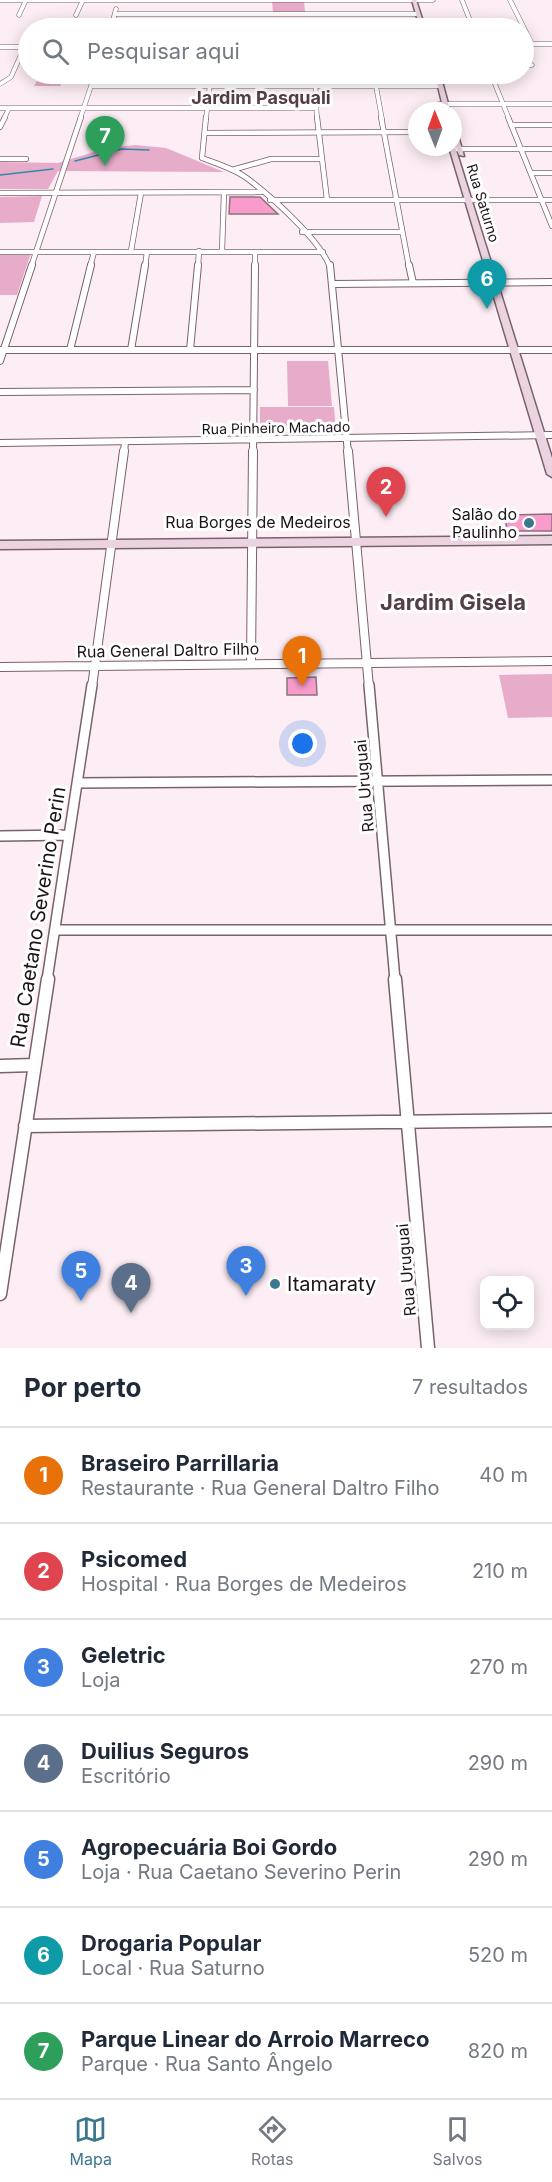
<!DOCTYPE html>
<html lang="pt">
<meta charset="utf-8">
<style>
body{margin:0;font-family:Inter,sans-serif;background:#f2f2f3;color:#1f2937}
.controls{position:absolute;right:18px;bottom:18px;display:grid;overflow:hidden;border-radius:12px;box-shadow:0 3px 15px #0003}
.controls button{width:54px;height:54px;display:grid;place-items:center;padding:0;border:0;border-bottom:2px solid #e0e1e3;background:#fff;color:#1f2937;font:30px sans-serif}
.compass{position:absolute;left:408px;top:102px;width:54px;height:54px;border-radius:50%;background:#fff;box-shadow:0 3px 15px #0003;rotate:359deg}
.you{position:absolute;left:303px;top:744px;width:21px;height:21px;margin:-15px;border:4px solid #fff;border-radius:50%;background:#1a73e8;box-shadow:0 0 0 9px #1a73e833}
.badge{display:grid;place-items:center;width:39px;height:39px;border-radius:50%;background:#3b788f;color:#fff;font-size:20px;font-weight:700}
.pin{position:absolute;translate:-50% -50px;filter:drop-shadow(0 2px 3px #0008)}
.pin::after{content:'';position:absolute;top:32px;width:21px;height:18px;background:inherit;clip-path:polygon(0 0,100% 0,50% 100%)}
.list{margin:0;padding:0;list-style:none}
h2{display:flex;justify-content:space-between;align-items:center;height:78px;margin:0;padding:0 24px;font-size:26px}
h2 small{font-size:20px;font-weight:400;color:#747a83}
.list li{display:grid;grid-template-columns:39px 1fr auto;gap:18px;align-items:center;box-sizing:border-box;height:96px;padding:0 24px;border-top:2px solid #e0e1e3}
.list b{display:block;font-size:22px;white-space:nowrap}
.list p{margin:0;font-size:20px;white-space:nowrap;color:#747a83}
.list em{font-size:20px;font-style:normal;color:#747a83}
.icon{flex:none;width:33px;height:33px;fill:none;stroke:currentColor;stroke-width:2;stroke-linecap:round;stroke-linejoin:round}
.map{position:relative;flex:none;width:552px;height:1348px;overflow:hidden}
.search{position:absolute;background:#fff;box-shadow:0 3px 15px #0003;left:18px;right:18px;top:18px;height:66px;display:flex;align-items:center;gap:15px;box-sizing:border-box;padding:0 21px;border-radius:33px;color:#747a83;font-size:22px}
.sheet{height:750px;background:#fff}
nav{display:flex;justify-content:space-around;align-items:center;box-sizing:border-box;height:84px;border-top:2px solid #e0e1e3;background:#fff;font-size:16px;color:#747a83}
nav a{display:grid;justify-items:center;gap:3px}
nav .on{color:#3b788f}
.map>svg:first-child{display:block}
.green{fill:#e7acc9}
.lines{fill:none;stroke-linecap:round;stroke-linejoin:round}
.stream{stroke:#328aa9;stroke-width:1.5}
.building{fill:#f99ccc;stroke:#8a727e;stroke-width:1.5}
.street-far5-casing{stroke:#79626d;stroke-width:5}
.street-far4-casing{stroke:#79626d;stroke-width:6}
.street-far3-casing{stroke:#79626d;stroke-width:8}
.street-far2-casing{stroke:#79626d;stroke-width:10}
.street-far1-casing{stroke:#79626d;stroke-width:12}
.street-casing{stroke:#79626d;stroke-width:15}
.secondary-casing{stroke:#79626d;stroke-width:3}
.street-far5{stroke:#fff;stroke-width:4}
.street-far4{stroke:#fff;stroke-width:4.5}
.street-far3{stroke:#fff;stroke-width:6}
.street-far2{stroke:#fff;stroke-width:8}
.street-far1{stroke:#fff;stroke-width:9}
.street{stroke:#fff;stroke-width:12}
.secondary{fill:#ebd4e0;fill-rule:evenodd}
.poi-dot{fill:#3b788f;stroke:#fff;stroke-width:2}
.labels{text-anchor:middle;stroke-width:6;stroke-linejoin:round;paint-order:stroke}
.far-street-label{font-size:14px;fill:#1d1419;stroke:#fff}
.poi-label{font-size:16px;fill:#1d1419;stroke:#fff;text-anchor:end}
.street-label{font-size:16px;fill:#1d1419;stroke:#fff}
.far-district-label{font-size:18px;font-weight:bold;fill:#533d47;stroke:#fff}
.near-street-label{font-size:20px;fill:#1d1419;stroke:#fff}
.near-poi-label{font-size:20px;fill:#1d1419;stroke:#fff;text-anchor:start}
.district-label{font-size:22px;font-weight:bold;fill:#533d47;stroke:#fff}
</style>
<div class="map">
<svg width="552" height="1348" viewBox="0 0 552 1348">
<rect width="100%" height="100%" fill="#fdedf4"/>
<!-- green -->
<path class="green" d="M272,1H304L305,12H273Z
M41,74H67L60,86H34Z
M135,145L166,148L224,172L58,171L48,189H0V162L58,163L107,148Z
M42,196L34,222L0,223V197Z
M0,253H31L17,295H0Z
M287,361H328L332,406H288Z
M260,407H334L336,433H260Z
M552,674V717L508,718L499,675Z"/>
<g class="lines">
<!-- stream -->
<path class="stream" d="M75,161L122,149L149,150
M0,175L53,169"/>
</g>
<!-- building -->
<path class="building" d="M230,197H260L278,214H229Z
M552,514V531H507L505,515Z
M316,677L317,695H287V678Z"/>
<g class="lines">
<defs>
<path id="street-far5" d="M0,0H433
M462,0L473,28
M510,0L532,44
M115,14H418
M19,15L26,0
M76,15L83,0
M111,28L116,9
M137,28H423
M524,44H552
M0,47H25
M524,65H532
M315,74L317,119
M491,74L509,119
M0,84L11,77L28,39
M91,86H440
M376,86L382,119
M439,104H552
M0,108H316
M4,119L9,108
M80,119L95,74
M206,119L211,74"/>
<path id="street-far4" d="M206,117L202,158C218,164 235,169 248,179C272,197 320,240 330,267
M317,117L327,200
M381,117L409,267
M508,117L552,226
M511,125H552
M0,127L5,117
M205,133L417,132
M453,149H552
M0,159H26
M232,170L271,159H322
M531,173H552
M0,193L262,192
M270,200H552
M302,232H401
M131,251L141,193
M222,251L224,193
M0,252H323
M31,267L81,117
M90,267L94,252
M145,267L147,252
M198,267L199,251
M255,267V252"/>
<path id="street-far3" d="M330,265L348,453
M409,265L413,283
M333,284L552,282
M0,350H552
M70,350L91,265
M131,350L145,265
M190,350L198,265
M0,361L32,265
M0,392L254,390
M0,443L552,435
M124,453L125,442
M253,453L255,265"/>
<path id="street-far2" d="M348,451L369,687
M251,664L253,451
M0,667L552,661
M92,687L124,451"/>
<path id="street-far1" d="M369,685L395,980
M77,783L552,780
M0,836L69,835
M55,930H552
M47,980L92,685"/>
<path id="street" d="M395,979L428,1348
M0,1066L34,1065
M25,1126L552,1120
M0,1294L48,979"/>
<path id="secondary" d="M412,0H416L425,28H420Z
M435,74H440L450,111H444Z
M453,127L456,129L464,156L459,155L453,138Z
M453,145L455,147L552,458V477L547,474L449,147H453Z
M552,536V544L0,549V541Z"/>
</defs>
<!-- street-far5 casing -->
<use href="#street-far5" class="street-far5-casing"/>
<!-- street-far4 casing -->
<use href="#street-far4" class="street-far4-casing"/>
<!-- street-far3 casing -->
<use href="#street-far3" class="street-far3-casing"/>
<!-- street-far2 casing -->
<use href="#street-far2" class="street-far2-casing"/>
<!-- street-far1 casing -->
<use href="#street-far1" class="street-far1-casing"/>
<!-- street casing -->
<use href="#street" class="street-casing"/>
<!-- secondary casing -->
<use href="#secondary" class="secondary-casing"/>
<!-- street-far5 -->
<use href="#street-far5" class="street-far5"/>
<!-- street-far4 -->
<use href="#street-far4" class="street-far4"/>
<!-- street-far3 -->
<use href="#street-far3" class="street-far3"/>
<!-- street-far2 -->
<use href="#street-far2" class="street-far2"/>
<!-- street-far1 -->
<use href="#street-far1" class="street-far1"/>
<!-- street -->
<use href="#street" class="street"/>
<!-- secondary -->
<use href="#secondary" class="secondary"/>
</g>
<!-- markers -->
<g class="poi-dot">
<circle cx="529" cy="523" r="6"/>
<circle cx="275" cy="1284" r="6"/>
</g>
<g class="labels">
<!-- far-street labels -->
<g class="far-street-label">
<text transform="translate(483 203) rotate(73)" y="5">Rua Saturno</text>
<text transform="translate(276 428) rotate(-1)" y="5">Rua Pinheiro Machado</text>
</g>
<!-- poi labels -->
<g class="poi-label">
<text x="517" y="520">Salão do<tspan x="517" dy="18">Paulinho</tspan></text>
</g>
<!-- street labels -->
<g class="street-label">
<text x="258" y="528">Rua Borges de Medeiros</text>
<text transform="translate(168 650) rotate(-1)" y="6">Rua General Daltro Filho</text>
<text transform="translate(364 786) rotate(-95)" y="6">Rua Uruguai</text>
<text transform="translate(406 1270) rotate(-95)" y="6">Rua Uruguai</text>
</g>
<!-- far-district labels -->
<g class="far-district-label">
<text x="261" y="104">Jardim Pasquali</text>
</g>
<!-- near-street labels -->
<g class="near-street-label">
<text transform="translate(38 917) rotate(-81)" y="7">Rua Caetano Severino Perin</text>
</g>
<!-- near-poi labels -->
<g class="near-poi-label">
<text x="287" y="1291">Itamaraty</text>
</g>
<!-- district labels -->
<g class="district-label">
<text x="453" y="610">Jardim Gisela</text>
</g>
</g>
</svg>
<div class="controls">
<button><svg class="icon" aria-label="locate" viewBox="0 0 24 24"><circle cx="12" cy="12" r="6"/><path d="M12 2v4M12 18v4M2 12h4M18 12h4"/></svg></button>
</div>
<svg class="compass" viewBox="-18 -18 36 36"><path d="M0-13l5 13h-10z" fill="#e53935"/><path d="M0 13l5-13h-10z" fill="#747a83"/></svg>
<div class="you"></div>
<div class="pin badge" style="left:302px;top:686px;background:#e8710a">1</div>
<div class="pin badge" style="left:386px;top:517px;background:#e0444e">2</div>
<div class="pin badge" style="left:246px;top:1296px;background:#3f7fe0">3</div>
<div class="pin badge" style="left:131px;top:1313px;background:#5c6f8a">4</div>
<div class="pin badge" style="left:81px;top:1301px;background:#3f7fe0">5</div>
<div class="pin badge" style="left:487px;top:309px;background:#0f9aa8">6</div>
<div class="pin badge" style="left:105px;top:166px;background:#2e9e5b">7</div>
<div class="search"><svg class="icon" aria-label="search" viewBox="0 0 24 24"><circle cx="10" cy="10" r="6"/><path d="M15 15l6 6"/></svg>Pesquisar aqui</div>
</div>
<section class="sheet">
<h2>Por perto<small>7 resultados</small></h2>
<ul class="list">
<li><span class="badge" style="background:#e8710a">1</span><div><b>Braseiro Parrillaria</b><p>Restaurante · Rua General Daltro Filho</p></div><em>40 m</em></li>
<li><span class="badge" style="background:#e0444e">2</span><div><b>Psicomed</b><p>Hospital · Rua Borges de Medeiros</p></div><em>210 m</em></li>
<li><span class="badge" style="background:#3f7fe0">3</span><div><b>Geletric</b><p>Loja</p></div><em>270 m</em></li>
<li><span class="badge" style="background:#5c6f8a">4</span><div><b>Duilius Seguros</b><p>Escritório</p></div><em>290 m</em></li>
<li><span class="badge" style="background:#3f7fe0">5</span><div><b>Agropecuária Boi Gordo</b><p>Loja · Rua Caetano Severino Perin</p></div><em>290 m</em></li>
<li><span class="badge" style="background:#0f9aa8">6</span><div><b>Drogaria Popular</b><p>Local · Rua Saturno</p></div><em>520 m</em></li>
<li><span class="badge" style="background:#2e9e5b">7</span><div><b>Parque Linear do Arroio Marreco</b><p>Parque · Rua Santo Ângelo</p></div><em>820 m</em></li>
</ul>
</section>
<nav>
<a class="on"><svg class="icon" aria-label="map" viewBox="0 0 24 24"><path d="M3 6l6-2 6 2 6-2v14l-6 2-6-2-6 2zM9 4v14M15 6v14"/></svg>Mapa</a>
<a><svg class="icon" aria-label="directions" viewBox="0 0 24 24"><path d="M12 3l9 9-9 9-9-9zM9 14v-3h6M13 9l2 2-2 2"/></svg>Rotas</a>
<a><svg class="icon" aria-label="saved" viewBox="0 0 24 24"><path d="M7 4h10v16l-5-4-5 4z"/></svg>Salvos</a>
</nav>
